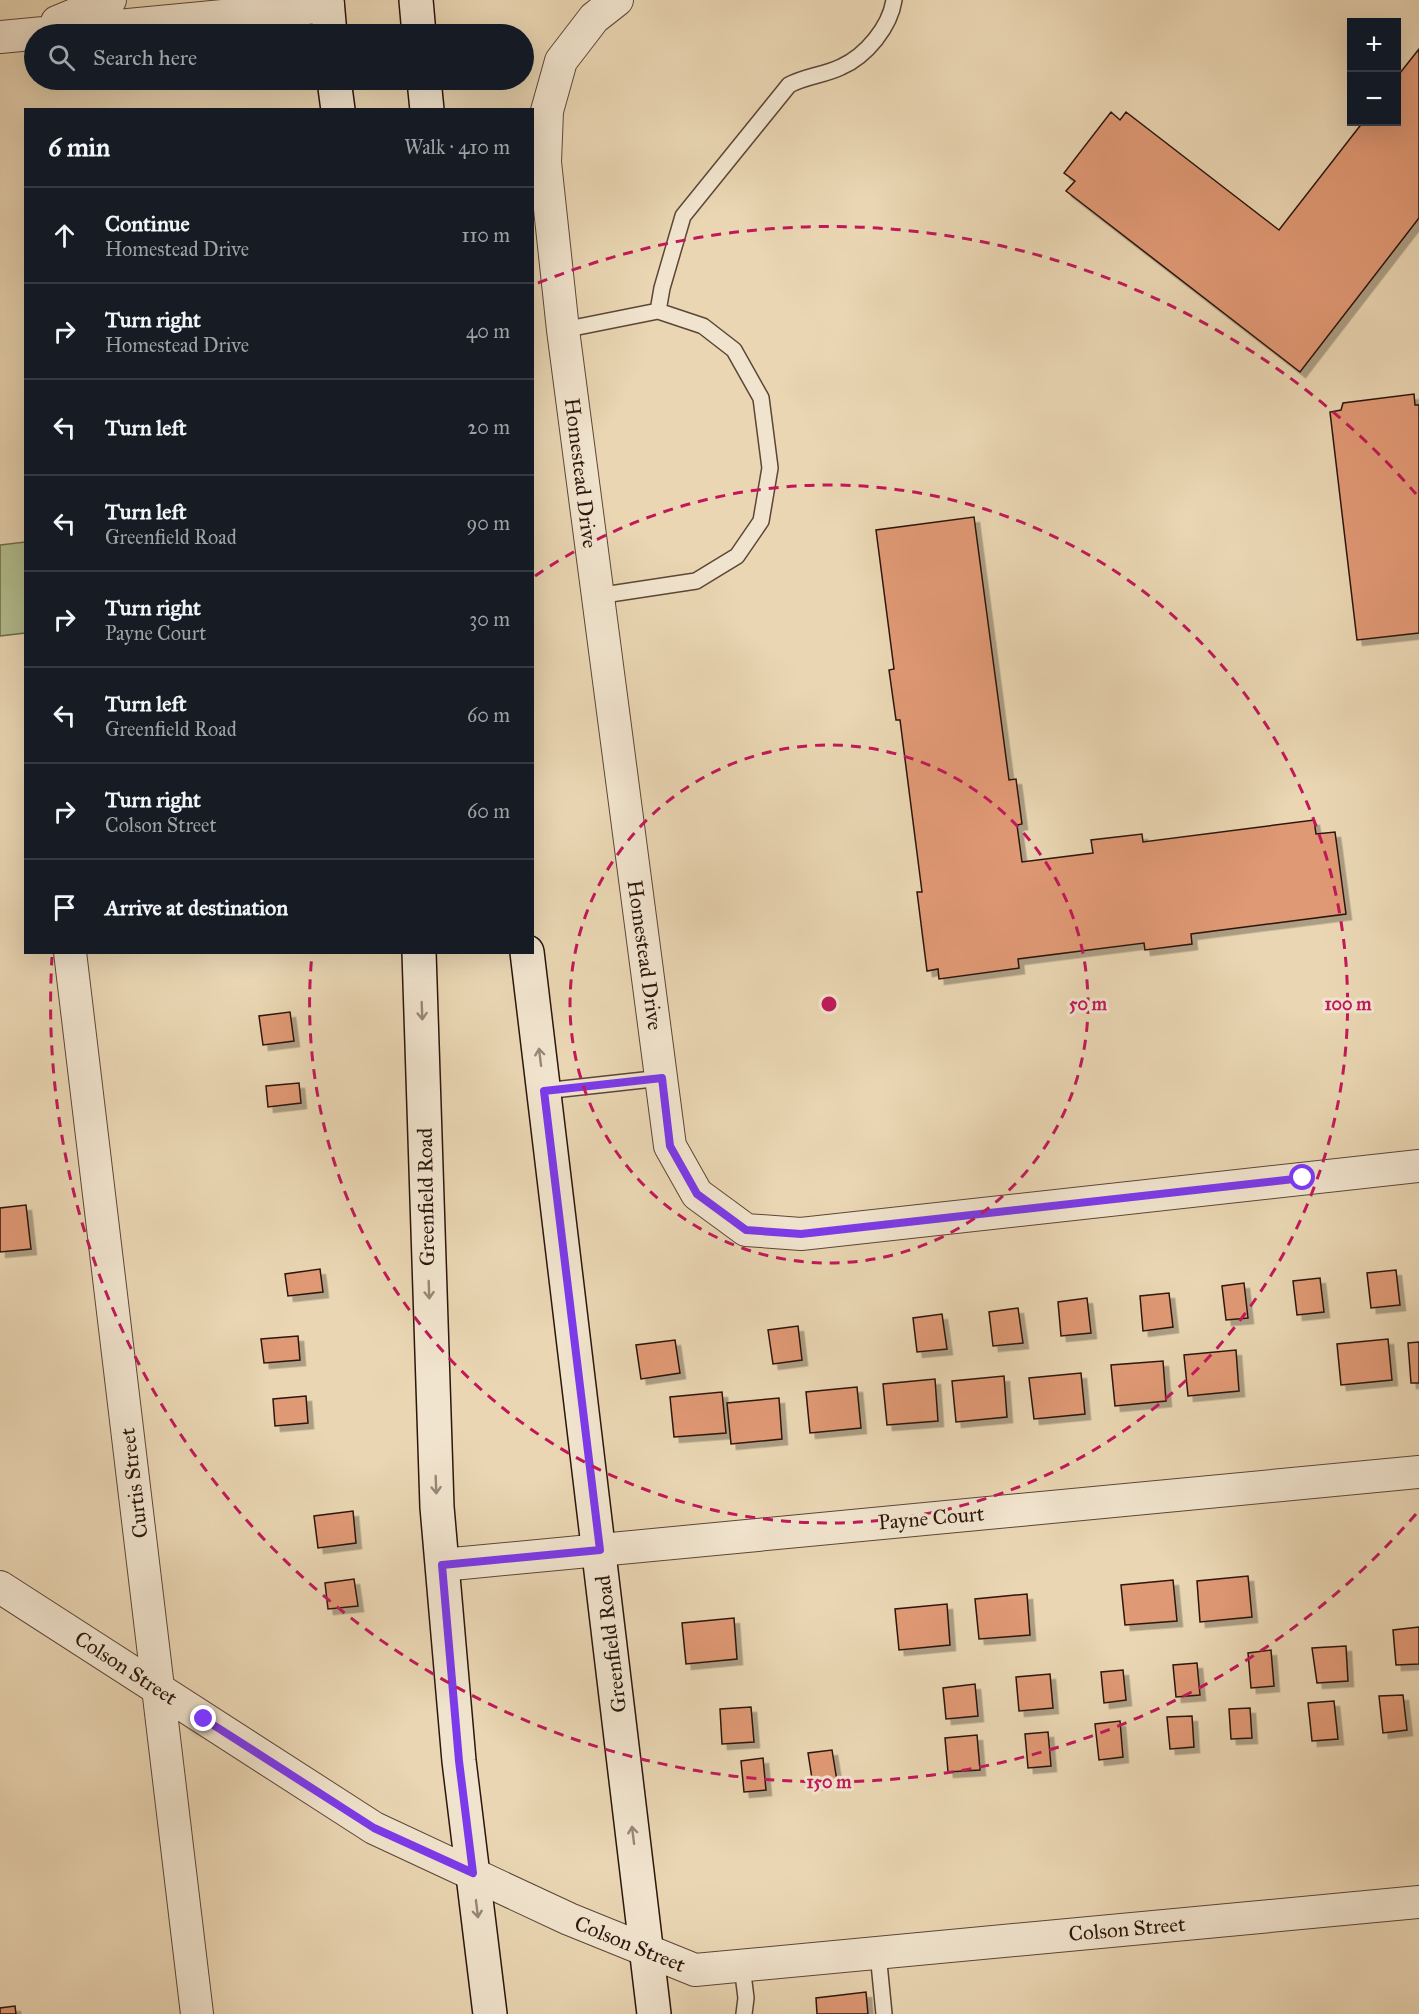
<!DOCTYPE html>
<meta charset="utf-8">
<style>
body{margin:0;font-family:"IM FELL Great Primer",serif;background:#20242c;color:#f1f3f6}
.controls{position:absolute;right:18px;top:18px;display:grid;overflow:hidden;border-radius:0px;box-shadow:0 6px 24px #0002}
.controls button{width:54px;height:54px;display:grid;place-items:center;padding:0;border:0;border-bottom:2px solid #363941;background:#171b24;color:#f1f3f6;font:30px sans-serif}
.stop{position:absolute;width:18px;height:18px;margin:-14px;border:4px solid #7c3aed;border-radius:50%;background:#fff}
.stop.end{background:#7c3aed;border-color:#fff;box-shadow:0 2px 6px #0008}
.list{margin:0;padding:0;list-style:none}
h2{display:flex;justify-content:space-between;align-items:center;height:78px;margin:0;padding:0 24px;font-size:26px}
h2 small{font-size:20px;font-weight:400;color:#9ea1a6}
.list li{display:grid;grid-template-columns:39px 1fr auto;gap:18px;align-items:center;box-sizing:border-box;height:96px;padding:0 24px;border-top:2px solid #363941}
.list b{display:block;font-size:22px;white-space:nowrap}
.list p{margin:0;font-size:20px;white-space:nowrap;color:#9ea1a6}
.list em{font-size:20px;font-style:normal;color:#9ea1a6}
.icon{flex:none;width:33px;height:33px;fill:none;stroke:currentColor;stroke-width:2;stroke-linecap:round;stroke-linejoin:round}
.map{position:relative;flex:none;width:1419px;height:2014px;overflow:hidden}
.search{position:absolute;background:#171b24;box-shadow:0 6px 24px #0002;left:24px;top:24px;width:510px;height:66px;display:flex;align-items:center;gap:15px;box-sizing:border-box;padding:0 21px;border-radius:33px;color:#9ea1a6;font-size:22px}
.panel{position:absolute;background:#171b24;box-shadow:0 6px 24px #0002;left:24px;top:108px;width:510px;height:846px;border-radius:0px}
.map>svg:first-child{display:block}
.green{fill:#b3be8f;stroke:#706a4e;stroke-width:1.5}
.building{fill:#e09975;stroke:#2c160d;stroke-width:1.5;filter:url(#shadow)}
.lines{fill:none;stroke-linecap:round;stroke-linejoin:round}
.service-casing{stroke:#5c4636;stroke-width:18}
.minor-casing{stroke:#5c4636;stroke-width:34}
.secondary-casing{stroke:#2c160d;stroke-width:36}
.service{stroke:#f1e4ce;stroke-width:15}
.minor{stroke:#f1e4ce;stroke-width:32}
.secondary{stroke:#f1e4ce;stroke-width:33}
.oneway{stroke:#988777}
.route{stroke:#7c3aed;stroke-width:8}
.ring{fill:none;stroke:#c2185b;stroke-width:3;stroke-dasharray:10 8}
.labels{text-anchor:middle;stroke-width:6;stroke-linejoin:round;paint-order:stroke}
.street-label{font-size:21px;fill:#2c160d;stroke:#f1e4ce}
.centre{fill:#c2185b;stroke:#f1e4ce;stroke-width:3}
.ring-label{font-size:18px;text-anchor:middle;font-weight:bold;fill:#c2185b;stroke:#f1e4ce;stroke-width:6;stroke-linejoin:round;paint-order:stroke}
</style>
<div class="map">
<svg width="1419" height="2014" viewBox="0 0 1419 2014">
<defs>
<filter id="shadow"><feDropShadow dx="5.5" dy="5.5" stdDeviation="0" flood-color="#0004"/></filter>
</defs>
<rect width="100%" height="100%" fill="#ead6b3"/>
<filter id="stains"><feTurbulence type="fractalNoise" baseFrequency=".00333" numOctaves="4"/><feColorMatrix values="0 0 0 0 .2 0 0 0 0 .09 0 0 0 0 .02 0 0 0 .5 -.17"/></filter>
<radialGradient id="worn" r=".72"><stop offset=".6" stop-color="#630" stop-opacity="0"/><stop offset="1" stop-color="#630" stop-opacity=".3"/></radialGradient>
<!-- green -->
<path class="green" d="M25,542V633L0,636V545Z"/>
<!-- building -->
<path class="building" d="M1419,49V218L1300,372L1066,191L1075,181L1064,173L1111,112L1120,120L1126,112L1279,230L1363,122H1396V78Z
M1414,394L1415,405H1419V633L1357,640L1330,412L1341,410L1343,403Z
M974,517L1009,780L1016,779L1022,824L1017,825L1022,862L1093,853L1091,840L1142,834L1143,842L1314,820L1316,834L1335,832L1346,914L1191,934L1192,944L1145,950L1144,943L1018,959L1019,968L939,979L938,969L927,971L917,892H922L900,720H896L889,670L894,669L876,530Z
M290,1012L294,1041L263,1045L259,1016Z
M299,1083L301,1103L268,1107L266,1086Z
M26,1205L31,1249L0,1252V1208Z
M320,1269L323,1292L288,1296L285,1274Z
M1396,1270L1400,1305L1371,1308L1367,1273Z
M1320,1278L1324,1312L1297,1315L1293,1281Z
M1244,1283L1248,1318L1226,1320L1222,1286Z
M1169,1293L1173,1327L1143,1331L1140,1296Z
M1087,1298L1091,1333L1061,1336L1058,1302Z
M1018,1308L1023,1343L993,1346L989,1312Z
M942,1314L947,1349L917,1352L913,1318Z
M798,1326L802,1360L773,1364L768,1330Z
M298,1336L300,1360L264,1363L261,1339Z
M1388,1339L1392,1380L1341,1385L1337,1344Z
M675,1340L680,1373L641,1379L636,1345Z
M1419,1342V1383H1411L1408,1343Z
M1236,1350L1239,1391L1188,1396L1184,1355Z
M1163,1361L1166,1401L1115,1406L1111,1365Z
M1081,1373L1085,1414L1034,1419L1029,1378Z
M1004,1376L1007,1417L956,1422L952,1381Z
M935,1379L938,1421L887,1425L883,1384Z
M857,1387L861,1428L810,1433L806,1392Z
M722,1392L726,1433L674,1437L670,1397Z
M306,1396L308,1423L275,1426L273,1399Z
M779,1398L782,1439L731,1444L727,1403Z
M353,1511L356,1543L318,1548L314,1516Z
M1248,1576L1252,1617L1200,1622L1197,1581Z
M354,1579L358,1606L328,1609L325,1583Z
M1173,1580L1177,1621L1125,1625L1121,1585Z
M1027,1594L1030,1635L979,1639L975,1599Z
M947,1604L950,1645L899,1650L895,1609Z
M734,1618L737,1659L686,1664L682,1623Z
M1419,1627V1664L1396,1665L1393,1630Z
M1346,1646L1348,1681L1317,1683L1312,1648Z
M1271,1650L1274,1686L1251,1688L1248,1653Z
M1197,1663L1200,1695L1176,1697L1173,1665Z
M1123,1670L1126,1700L1104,1703L1101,1672Z
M1050,1674L1053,1708L1019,1711L1016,1677Z
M975,1684L978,1716L946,1719L943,1688Z
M1403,1695L1407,1730L1383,1733L1379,1696Z
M1334,1701L1338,1739L1312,1741L1308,1703Z
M751,1707L754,1742L722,1744L720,1709Z
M1250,1708L1252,1738L1231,1739L1229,1709Z
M1192,1716L1194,1747L1170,1749L1167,1717Z
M1120,1721L1123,1757L1099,1760L1095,1724Z
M1048,1732L1051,1766L1028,1768L1025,1734Z
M977,1735L980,1770L948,1772L945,1738Z
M832,1750L837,1781L813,1785L808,1753Z
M763,1758L766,1790L744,1792L741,1761Z
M866,1992L868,2014H817L816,1998Z
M15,2006L16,2014H0V2008Z"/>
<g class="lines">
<defs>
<path id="service" d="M658,311L662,288L683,216L789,85C806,76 825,75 841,67C866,56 890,27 894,0
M563,330L658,311L703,326L734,350L761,398L770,468L761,521L737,556L696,581L597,596
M544,1091L662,1078
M878,1953L884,2014
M742,1966L746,1998L744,2014"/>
<path id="minor" d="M617,0L594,18L561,61L547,111L545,162L563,330L670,1146L697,1194L746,1230L801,1234L1419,1166
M57,22L110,0
M0,37L328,6
M70,952L197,2014
M442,1565L1419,1472
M0,1587L374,1828L569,1919L695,1970L1419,1902"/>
<path id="secondary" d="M327,0L330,34
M416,0L419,34
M334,80L338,110
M424,80L427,110
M419,952L437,1507L459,1761L490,2014
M527,952L654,2014"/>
</defs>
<!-- service casing -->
<use href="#service" class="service-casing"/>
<!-- minor casing -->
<use href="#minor" class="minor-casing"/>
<!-- secondary casing -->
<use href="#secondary" class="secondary-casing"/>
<!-- service -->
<use href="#service" class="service"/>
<!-- minor -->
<use href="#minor" class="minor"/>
<!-- secondary -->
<use href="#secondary" class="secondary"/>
</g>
<!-- one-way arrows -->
<defs><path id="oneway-shaft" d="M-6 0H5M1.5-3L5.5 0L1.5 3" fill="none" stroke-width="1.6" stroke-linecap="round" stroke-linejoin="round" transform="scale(1.5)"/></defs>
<g class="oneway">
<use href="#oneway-shaft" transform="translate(422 1011) rotate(88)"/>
<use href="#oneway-shaft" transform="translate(540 1057) rotate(-97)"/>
<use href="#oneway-shaft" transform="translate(429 1290) rotate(88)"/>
<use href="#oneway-shaft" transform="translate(436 1485) rotate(88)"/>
<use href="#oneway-shaft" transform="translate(633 1835) rotate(-97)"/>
<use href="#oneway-shaft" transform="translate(477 1909) rotate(83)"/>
</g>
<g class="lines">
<!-- route -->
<path class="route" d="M204,1719L374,1828L473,1873L459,1761L442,1565L600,1550L544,1091L662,1078L670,1146L697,1194L746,1230L801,1234L1303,1178"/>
</g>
<!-- distance rings -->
<g class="ring">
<circle cx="829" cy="1004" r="259"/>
<path d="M535 576A519 519 0 1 1 312 954"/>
<path d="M1416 1514A778 778 0 0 1 52 957M538 283A778 778 0 0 1 1416 494"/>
</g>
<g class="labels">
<!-- street labels -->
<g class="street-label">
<text transform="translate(581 473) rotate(83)" y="7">Homestead Drive</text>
<text transform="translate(645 955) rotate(82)" y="7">Homestead Drive</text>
<text transform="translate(426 1197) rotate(-91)" y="7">Greenfield Road</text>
<text transform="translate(134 1483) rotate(-97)" y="7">Curtis Street</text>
<text transform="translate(931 1518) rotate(-5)" y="7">Payne Court</text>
<text transform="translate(611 1644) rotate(-97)" y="7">Greenfield Road</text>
<text transform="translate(126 1668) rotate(33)" y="7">Colson Street</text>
<text transform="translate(1127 1929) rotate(-5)" y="7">Colson Street</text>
<text transform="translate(630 1944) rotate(22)" y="7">Colson Street</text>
</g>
</g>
<circle cx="829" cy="1004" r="9" class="centre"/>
<g class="ring-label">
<text x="1088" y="1010">50 m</text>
<text x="1348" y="1010">100 m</text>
<text x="829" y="1788">150 m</text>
</g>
<rect width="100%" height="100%" filter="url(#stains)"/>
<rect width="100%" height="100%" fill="url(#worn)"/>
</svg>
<div class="controls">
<button>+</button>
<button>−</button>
</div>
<div class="stop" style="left:1303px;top:1178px"></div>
<div class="stop end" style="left:204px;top:1719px"></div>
<div class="search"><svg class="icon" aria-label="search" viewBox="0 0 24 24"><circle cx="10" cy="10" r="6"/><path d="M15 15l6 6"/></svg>Search here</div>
<section class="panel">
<h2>6 min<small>Walk · 410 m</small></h2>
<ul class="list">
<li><svg class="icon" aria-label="ahead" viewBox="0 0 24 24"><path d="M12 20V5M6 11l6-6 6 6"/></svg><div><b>Continue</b><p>Homestead Drive</p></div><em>110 m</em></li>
<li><svg class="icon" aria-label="right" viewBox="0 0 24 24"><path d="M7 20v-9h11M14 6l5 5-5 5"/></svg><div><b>Turn right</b><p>Homestead Drive</p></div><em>40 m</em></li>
<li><svg class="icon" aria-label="left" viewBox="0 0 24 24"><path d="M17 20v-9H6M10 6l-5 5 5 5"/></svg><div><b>Turn left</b></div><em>20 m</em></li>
<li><svg class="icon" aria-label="left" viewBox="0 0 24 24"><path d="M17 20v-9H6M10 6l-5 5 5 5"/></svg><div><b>Turn left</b><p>Greenfield Road</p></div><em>90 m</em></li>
<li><svg class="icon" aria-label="right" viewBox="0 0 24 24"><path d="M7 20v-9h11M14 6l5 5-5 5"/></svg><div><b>Turn right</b><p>Payne Court</p></div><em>30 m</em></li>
<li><svg class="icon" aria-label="left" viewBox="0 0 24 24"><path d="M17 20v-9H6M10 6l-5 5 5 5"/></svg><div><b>Turn left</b><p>Greenfield Road</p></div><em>60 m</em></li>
<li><svg class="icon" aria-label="right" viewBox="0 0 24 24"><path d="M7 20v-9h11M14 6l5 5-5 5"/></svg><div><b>Turn right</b><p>Colson Street</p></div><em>60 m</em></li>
<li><svg class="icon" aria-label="arrive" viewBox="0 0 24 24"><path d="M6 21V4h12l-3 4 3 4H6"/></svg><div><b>Arrive at destination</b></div></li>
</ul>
</section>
</div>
